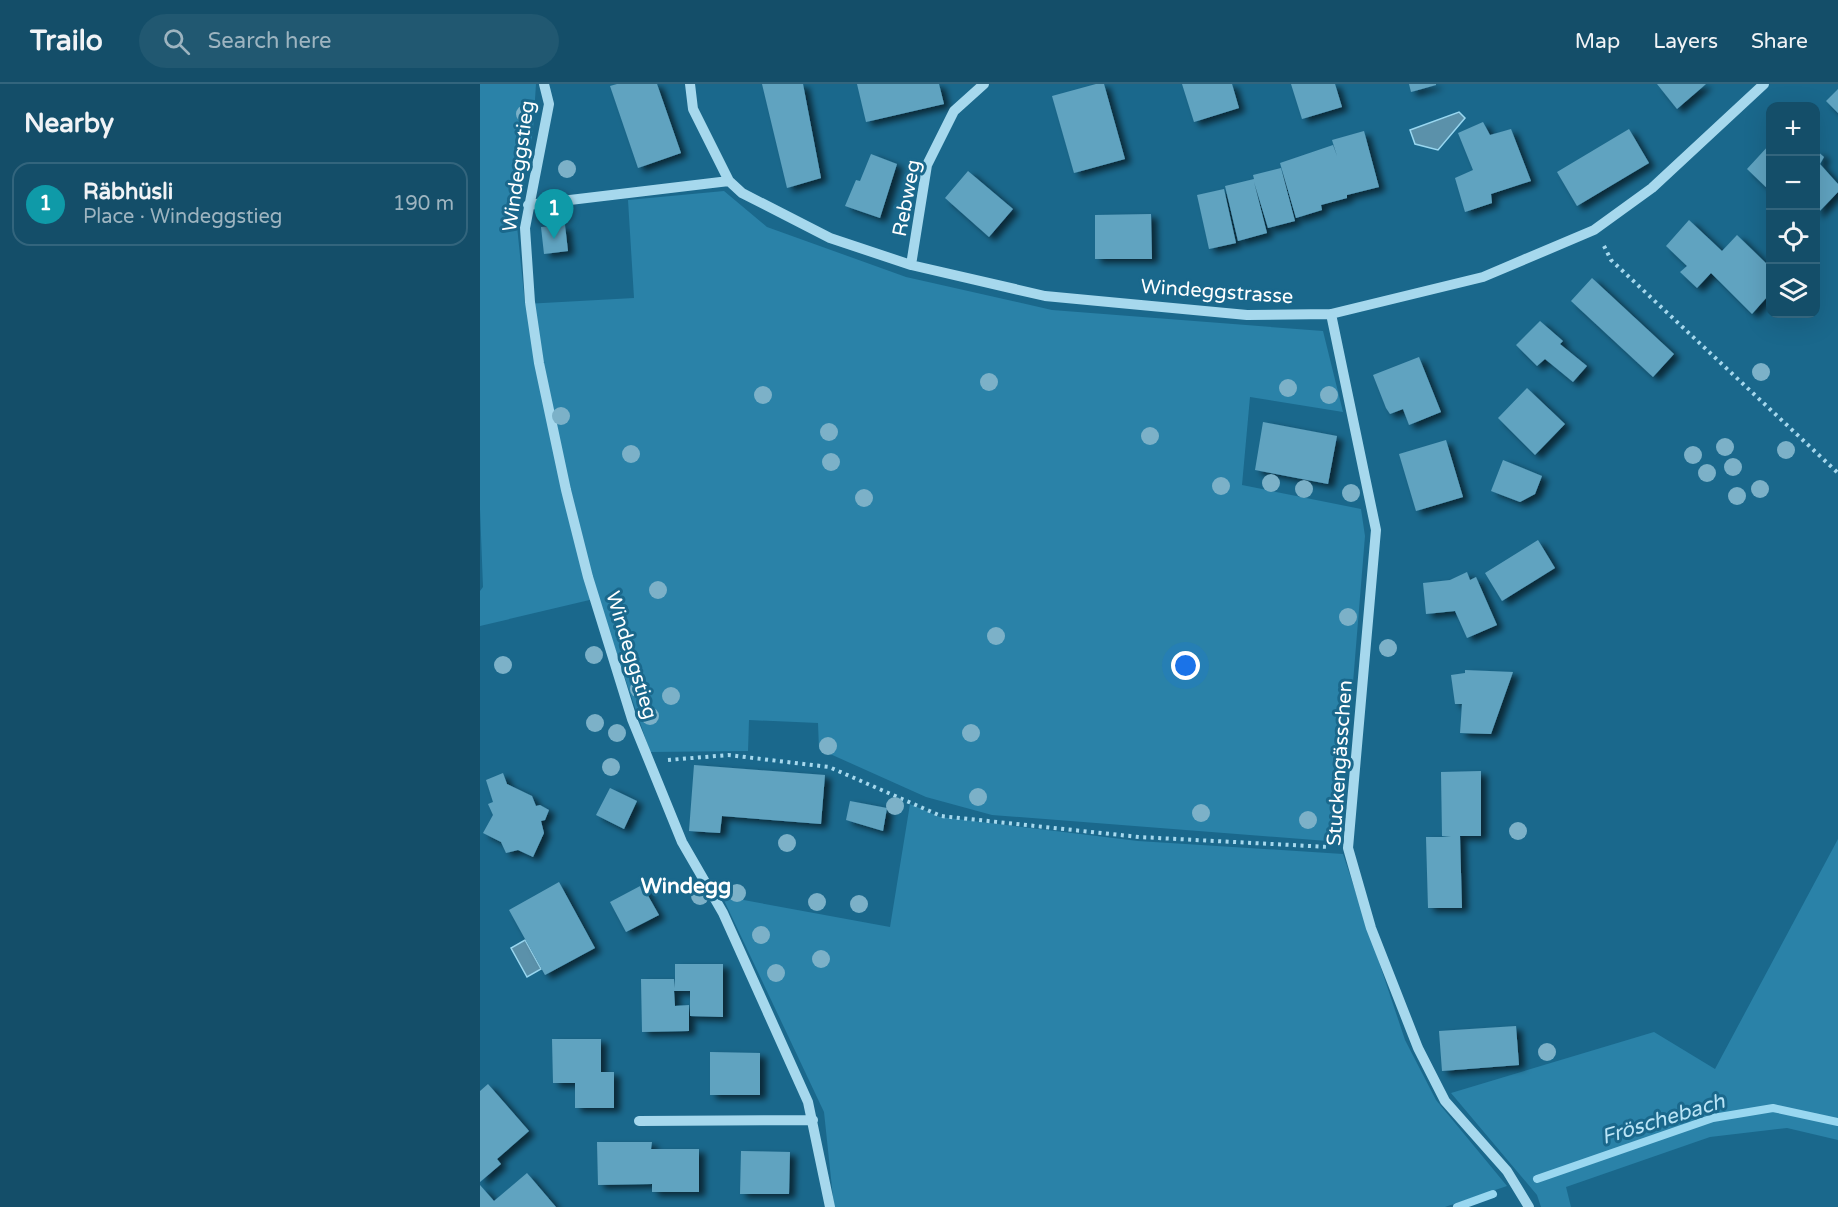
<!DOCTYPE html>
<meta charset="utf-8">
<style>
body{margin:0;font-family:"Varela Round",sans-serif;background:#215871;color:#f1f3f6}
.controls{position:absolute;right:18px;top:18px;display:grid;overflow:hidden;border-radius:12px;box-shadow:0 6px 24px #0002}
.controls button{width:54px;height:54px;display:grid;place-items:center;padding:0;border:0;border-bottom:2px solid #33657d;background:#144e69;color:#f1f3f6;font:30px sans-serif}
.you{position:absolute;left:706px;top:582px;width:21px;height:21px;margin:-15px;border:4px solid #fff;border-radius:50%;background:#1a73e8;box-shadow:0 0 0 9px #1a73e833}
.badge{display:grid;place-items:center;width:39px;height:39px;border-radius:50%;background:#e69b98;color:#fff;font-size:20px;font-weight:700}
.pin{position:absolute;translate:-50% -50px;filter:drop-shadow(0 2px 3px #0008)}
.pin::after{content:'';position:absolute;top:32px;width:21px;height:18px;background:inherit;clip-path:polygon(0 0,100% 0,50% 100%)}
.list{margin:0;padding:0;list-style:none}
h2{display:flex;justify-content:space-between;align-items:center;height:78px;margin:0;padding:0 24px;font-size:26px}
h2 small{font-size:20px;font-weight:400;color:#9db4c0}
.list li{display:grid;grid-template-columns:39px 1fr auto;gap:18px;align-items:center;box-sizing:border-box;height:84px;margin:0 12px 12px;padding:0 12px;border:2px solid #33657d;border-radius:18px}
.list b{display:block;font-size:22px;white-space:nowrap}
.list p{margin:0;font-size:20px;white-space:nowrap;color:#9db4c0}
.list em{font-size:20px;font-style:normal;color:#9db4c0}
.icon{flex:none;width:33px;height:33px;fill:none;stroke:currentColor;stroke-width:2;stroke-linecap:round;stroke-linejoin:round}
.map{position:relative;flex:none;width:1358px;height:1123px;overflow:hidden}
header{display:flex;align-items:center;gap:36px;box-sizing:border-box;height:84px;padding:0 30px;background:#144e69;border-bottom:2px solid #33657d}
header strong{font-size:28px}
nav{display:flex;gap:33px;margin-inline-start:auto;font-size:21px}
.search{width:420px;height:54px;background:#215871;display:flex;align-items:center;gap:15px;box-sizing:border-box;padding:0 21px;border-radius:33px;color:#9db4c0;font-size:22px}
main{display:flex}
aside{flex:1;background:#144e69}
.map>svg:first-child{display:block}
.green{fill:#2a82a8}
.water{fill:#5b91aa;stroke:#99d7f0;stroke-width:1.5}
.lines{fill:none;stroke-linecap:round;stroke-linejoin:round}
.stream{stroke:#99d7f0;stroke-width:8}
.building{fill:#61a3c0;filter:url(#shadow)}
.path{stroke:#a6d8ed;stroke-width:4;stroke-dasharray:3 4.5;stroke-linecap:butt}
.minor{stroke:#a6d8ed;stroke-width:10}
.tree{fill:#7cb1c8}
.labels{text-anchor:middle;stroke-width:6;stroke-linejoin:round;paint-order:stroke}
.street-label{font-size:20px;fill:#fff;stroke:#1a688c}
.neighbourhood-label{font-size:21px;font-weight:bold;fill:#fff;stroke:#1a688c}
.water-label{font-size:21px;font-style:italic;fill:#bae4f6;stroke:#1a688c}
</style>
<header>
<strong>Trailo</strong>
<div class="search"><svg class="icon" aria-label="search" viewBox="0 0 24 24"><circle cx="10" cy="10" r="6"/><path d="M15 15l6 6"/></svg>Search here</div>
<nav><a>Map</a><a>Layers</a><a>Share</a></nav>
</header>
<main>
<aside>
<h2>Nearby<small></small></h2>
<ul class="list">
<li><span class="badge" style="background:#0f9aa8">1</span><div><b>Räbhüsli</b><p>Place · Windeggstieg</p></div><em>190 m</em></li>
</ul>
</aside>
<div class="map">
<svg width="1358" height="1123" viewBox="0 0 1358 1123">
<defs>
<filter id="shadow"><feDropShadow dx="6" dy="4" stdDeviation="3" flood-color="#0009"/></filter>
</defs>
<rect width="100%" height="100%" fill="#1a688c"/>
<!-- green -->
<path class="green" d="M0,0H56L53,46L37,142L45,220L154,214L148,116L244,107L287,143L426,193L572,226L843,247L863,328L770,313L762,401L881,425L885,452L860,758L512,731L446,713L339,665L338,639L269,636L268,667L170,668L118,514L0,542V507L3,503L0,425Z
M430,720L460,733L658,757L863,770L925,956L956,1016L1027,1102L965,1123H354L344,1028L242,812L410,843Z
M1358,755V1056L1307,1044L1230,1053L1086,1103L1091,1123H1061L1057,1111L971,1009L1174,948L1235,985Z"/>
<!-- water -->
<path class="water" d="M979,28L985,34L958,66L935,60L930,46Z
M45,856L61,885L47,893L31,864Z"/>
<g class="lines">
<!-- stream -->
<path class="stream" d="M1057,1095L1233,1034L1293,1024L1358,1038
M977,1123L1013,1110"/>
</g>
<!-- building -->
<path class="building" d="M137,0H177L201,69L158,84L130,2Z
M282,0H323L341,94L307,104Z
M377,0H459L464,20L386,38Z
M616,0H624L645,75L594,89L572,12Z
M702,0H752L759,24L714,38Z
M811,0H855L862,23L822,35Z
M929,0H956V1L931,8Z
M1177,0H1226L1197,25Z
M1358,5V29L1346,17Z
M1003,38L1010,51L1031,45L1051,97L1011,110L1012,119L985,128L975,94L993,86L978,49Z
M1149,45L1169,79L1097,122L1077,88Z
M884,47L899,103L867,111V114L841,121L842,126L816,134L800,79L853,61L857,72L852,56Z
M1290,60V107L1267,85Z
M1336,66L1344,73L1340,80L1358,100V108L1336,131Z
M391,70L417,80L400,134L365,122L376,96L380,97Z
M801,84L815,137L788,144L774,98L787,149L758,157L745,102L774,95L773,91Z
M488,87L533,125L509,153L465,114Z
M744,105L756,159L729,165L717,111Z
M671,130L672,175H615V131Z
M1209,136L1242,167L1257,151L1290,183V217L1287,213L1272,230L1231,189L1217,204L1200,188L1207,182L1186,162Z
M85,141L88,167L64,170L61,143Z
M1112,194L1194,270L1173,293L1091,217Z
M1060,237L1083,257L1080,260L1107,282L1093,298L1065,275L1057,282L1036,261Z
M939,273L961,328L929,341L923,325L910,330L906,324L893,291Z
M1047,304L1085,340L1055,371L1018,334Z
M783,338L857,352L848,400L775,386Z
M966,356L983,413L936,427L919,370Z
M1023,376L1062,392L1055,410L1040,418L1011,407Z
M1058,456L1075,484L1022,517L1005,489Z
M987,488L990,496L996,493L1017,541L987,554L975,527L946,530L943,499L970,496Z
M985,586L1033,588L1011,650L980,649L982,620H975L971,591L985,589Z
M214,681L345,691L341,740L242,732L240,749L209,747Z
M1001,687V752H980L982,824H948L946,753H971L962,752L961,688Z
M23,689L27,700L52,712L56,722L60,721L69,726L65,736L61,737L64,749L53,773L38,766L26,769L21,758L3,749L13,731L8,720L13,718L6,696Z
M130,704L157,717L144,745L116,731Z
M370,717L407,724L403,747L366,736Z
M79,798L115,864L65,891L29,826Z
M162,801L179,831L146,848L130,818Z
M195,880H243V933L210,932V907H194L195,922L209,921V947L162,948L161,895H194L195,904Z
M1036,942L1039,981L962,987L959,947Z
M72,955H121V988H134V1024H95V999H73Z
M230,968L280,969V1011H230Z
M8,1000L49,1047L17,1075L21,1080L0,1098V1007Z
M117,1058H172L171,1065H219V1108H172V1100L118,1101Z
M261,1067L310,1068L309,1110H260Z
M47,1089L76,1123H0V1101L14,1117Z"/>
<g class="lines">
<!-- path -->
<path class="path" d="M1124,162L1131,176L1358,389
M188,676L248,671L349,683L461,732L659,753L849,763"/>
<!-- minor -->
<path class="minor" d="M64,0L69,20L45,144L50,218L59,279L86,406L108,493L152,635L202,758L243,829L328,1018L350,1123
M210,0L213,25L249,97L262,109L350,154L431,181L565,212L767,231L851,230L1003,193L1114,146L1172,104L1284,0
M48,121L249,97
M431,181L447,81L474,27L504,0
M851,230L896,446L868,764L891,844L938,964L965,1017L1027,1087L1049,1123
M159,1037L333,1036"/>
</g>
<!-- trees -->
<g class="tree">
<circle cx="45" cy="30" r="9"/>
<circle cx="87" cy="85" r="9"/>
<circle cx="1281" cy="288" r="9"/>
<circle cx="509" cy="298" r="9"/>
<circle cx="808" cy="304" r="9"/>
<circle cx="283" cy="311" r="9"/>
<circle cx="849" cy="311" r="9"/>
<circle cx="81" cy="332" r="9"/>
<circle cx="349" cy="348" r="9"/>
<circle cx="670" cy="352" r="9"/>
<circle cx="1245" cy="363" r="9"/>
<circle cx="1306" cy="366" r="9"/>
<circle cx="151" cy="370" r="9"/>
<circle cx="1213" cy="371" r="9"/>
<circle cx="351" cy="378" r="9"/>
<circle cx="1253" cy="383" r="9"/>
<circle cx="1227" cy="389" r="9"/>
<circle cx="791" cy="399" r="9"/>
<circle cx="741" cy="402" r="9"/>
<circle cx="824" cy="405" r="9"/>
<circle cx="1280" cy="405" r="9"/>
<circle cx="871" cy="409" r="9"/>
<circle cx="1257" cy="412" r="9"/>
<circle cx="384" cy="414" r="9"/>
<circle cx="178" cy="506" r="9"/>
<circle cx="868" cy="533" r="9"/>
<circle cx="516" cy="552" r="9"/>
<circle cx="908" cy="564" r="9"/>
<circle cx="114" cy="571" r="9"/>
<circle cx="23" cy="581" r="9"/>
<circle cx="159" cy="605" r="9"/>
<circle cx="191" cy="612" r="9"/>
<circle cx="170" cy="632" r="9"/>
<circle cx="115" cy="639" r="9"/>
<circle cx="137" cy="649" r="9"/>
<circle cx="491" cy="649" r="9"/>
<circle cx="348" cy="662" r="9"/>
<circle cx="131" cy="683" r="9"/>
<circle cx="498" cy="713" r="9"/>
<circle cx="415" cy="722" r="9"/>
<circle cx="721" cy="729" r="9"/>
<circle cx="828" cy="736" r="9"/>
<circle cx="1038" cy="747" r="9"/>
<circle cx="307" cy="759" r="9"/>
<circle cx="257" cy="809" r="9"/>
<circle cx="220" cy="812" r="9"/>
<circle cx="337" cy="818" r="9"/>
<circle cx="379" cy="820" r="9"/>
<circle cx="281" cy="851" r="9"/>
<circle cx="341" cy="875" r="9"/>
<circle cx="296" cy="889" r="9"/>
<circle cx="1067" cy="968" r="9"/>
</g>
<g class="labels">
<!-- street labels -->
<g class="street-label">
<text transform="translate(38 82) rotate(-82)" y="7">Windeggstieg</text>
<text transform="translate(426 114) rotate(-79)" y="7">Rebweg</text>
<text transform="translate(737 207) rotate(4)" y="7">Windeggstrasse</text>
<text transform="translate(152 571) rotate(73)" y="7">Windeggstieg</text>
<text transform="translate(859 679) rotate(-86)" y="7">Stuckengässchen</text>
</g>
<!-- neighbourhood labels -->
<g class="neighbourhood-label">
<text x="206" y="809">Windegg</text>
</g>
<!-- water labels -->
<g class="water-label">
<text transform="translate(1183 1035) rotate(-17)" y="7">Fröschebach</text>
</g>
</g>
</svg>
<div class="controls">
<button>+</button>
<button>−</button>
<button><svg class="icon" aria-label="locate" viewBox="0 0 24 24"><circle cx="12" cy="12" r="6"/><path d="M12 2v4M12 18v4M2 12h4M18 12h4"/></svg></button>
<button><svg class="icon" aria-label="layers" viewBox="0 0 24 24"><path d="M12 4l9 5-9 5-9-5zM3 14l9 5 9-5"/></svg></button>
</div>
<div class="you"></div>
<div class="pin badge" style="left:74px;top:155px;background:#0f9aa8">1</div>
</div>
</main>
